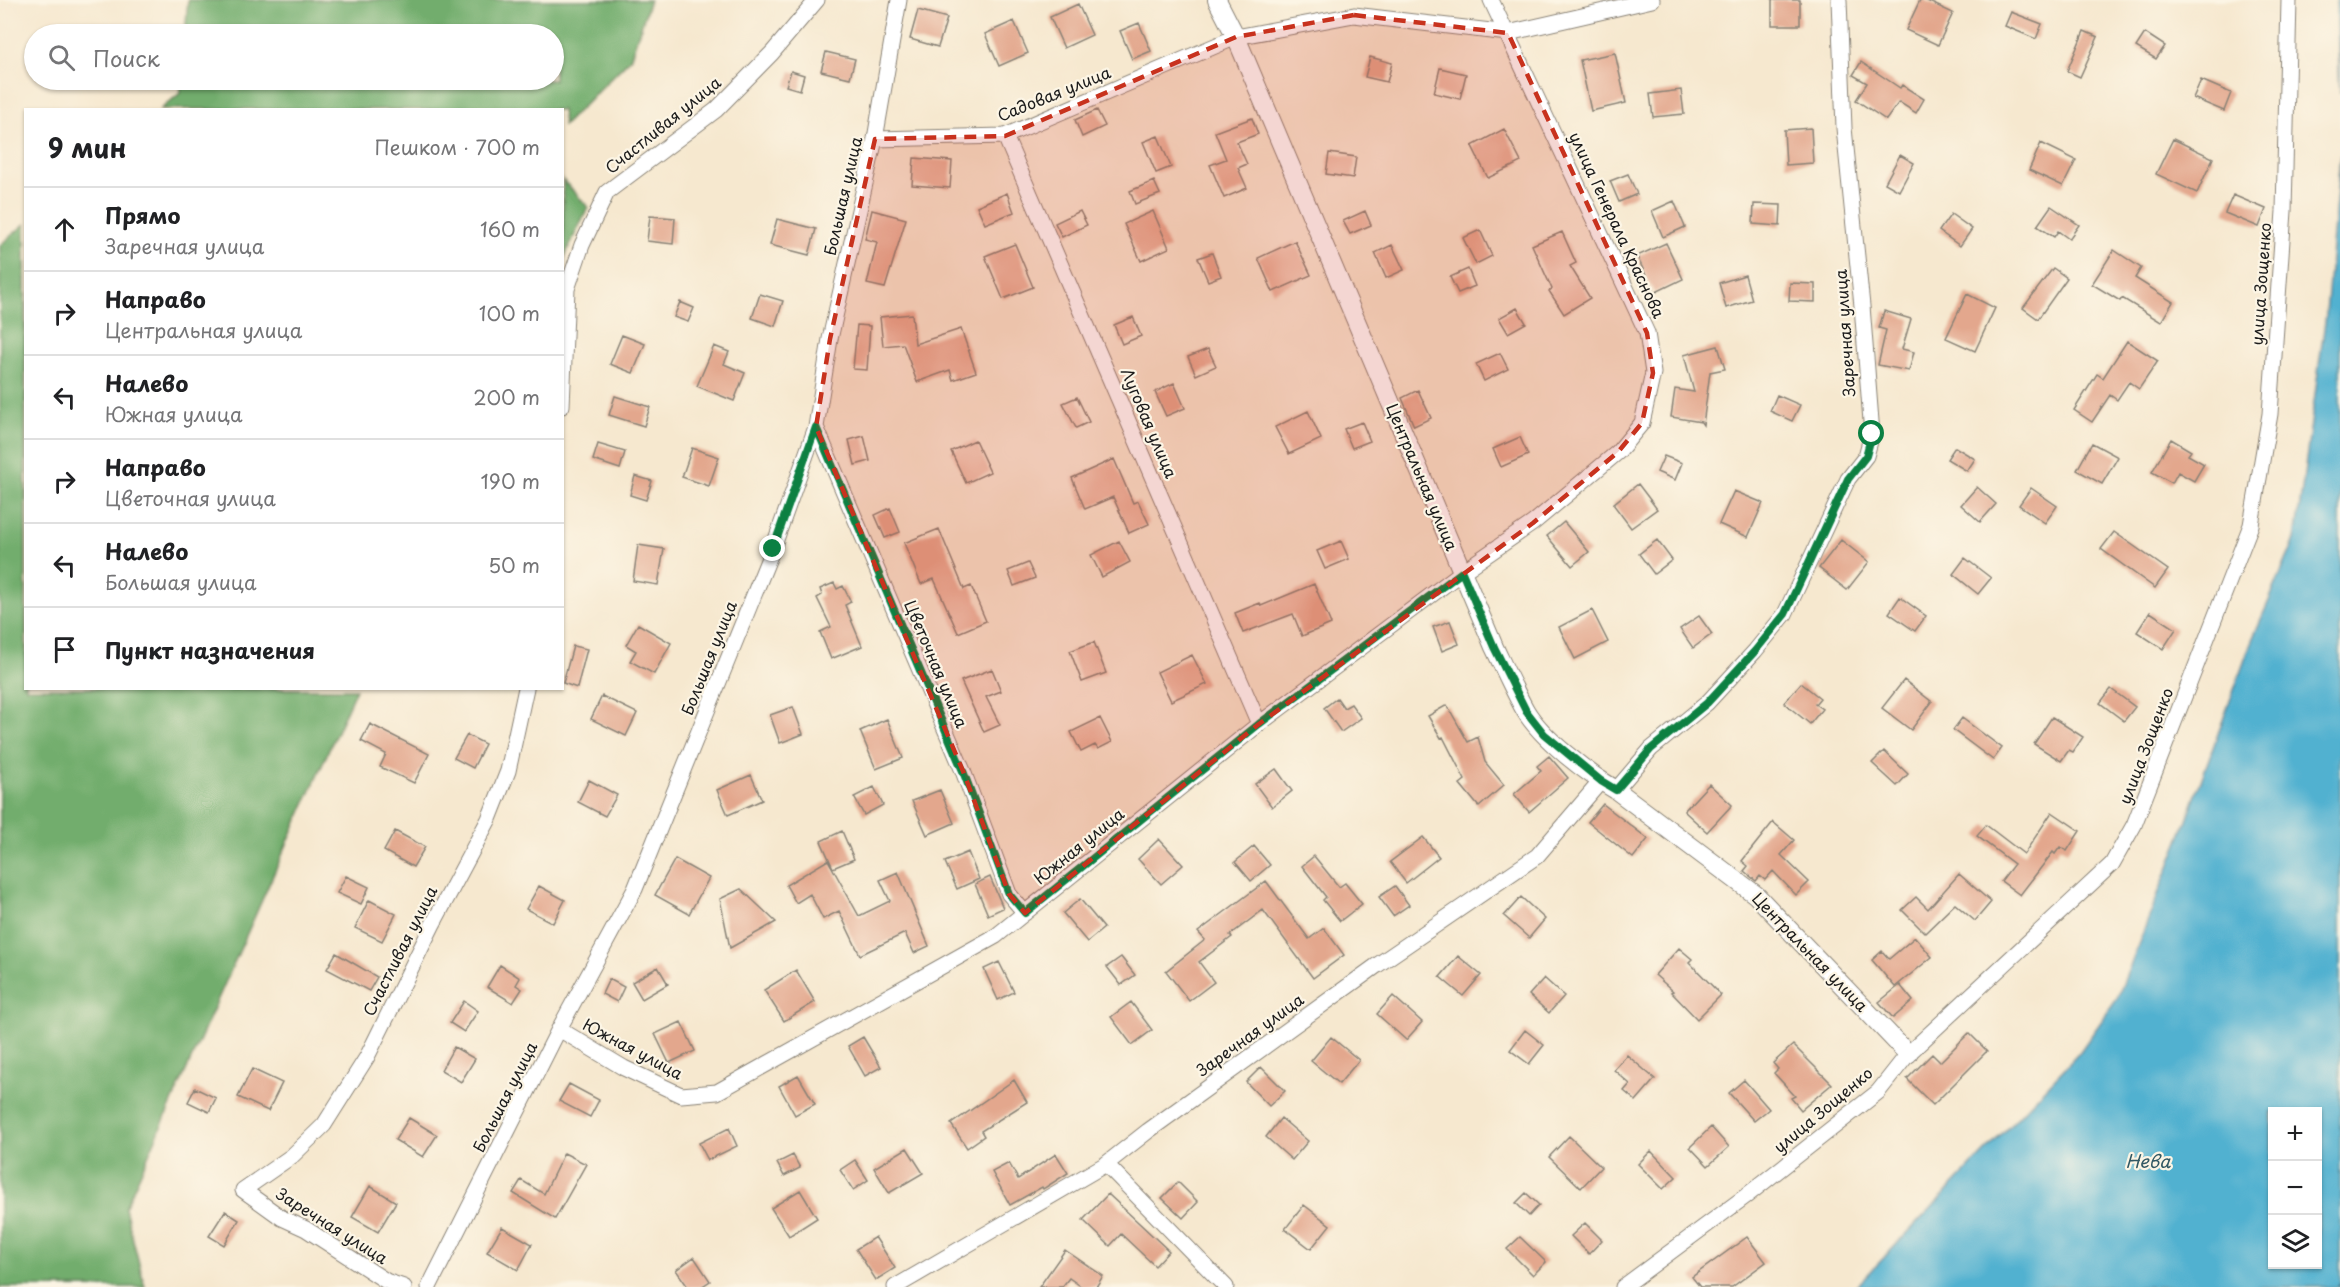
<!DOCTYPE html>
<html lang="ru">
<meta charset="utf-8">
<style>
body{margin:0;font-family:"Playpen Sans",sans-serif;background:#f6f6f6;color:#202124}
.controls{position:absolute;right:18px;bottom:18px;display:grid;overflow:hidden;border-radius:0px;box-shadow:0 2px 4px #0004}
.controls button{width:54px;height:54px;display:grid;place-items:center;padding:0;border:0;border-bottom:2px solid #e0e0e0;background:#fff;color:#202124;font:30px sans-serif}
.stop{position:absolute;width:18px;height:18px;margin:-14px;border:4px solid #0b8043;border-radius:50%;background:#fff}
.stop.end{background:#0b8043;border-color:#fff;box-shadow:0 2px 6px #0008}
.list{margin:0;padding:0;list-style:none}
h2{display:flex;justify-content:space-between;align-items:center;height:78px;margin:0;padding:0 24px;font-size:26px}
h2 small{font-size:20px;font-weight:400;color:#757577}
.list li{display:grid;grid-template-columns:39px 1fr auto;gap:18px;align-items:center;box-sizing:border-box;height:84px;padding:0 24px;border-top:2px solid #e0e0e0}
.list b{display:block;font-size:22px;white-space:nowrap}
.list p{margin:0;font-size:20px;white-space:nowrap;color:#757577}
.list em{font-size:20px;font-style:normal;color:#757577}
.icon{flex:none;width:33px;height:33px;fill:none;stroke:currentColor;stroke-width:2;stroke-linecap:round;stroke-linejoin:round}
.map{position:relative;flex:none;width:2340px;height:1287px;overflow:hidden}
.search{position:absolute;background:#fff;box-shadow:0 2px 4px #0004;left:24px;top:24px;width:540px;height:66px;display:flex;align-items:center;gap:15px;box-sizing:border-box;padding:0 21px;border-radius:33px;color:#757577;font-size:22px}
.panel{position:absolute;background:#fff;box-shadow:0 2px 4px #0004;left:24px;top:108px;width:540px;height:582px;border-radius:0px}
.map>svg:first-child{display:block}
.forest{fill:#72ad6d;stroke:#476444;stroke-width:1.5}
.water{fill:#51b1d0;stroke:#366676;stroke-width:1.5;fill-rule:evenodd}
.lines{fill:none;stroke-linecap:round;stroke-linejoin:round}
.ferry{stroke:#315864;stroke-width:1.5;stroke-dasharray:8 6;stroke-linecap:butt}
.building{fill:#e3a78d}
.minor-casing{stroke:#898276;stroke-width:17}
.tertiary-casing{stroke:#898276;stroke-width:20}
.minor{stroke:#fff;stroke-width:15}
.tertiary{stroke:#fff;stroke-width:18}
.route{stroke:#0b8043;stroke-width:8}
.marked{fill:#c8321e;fill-opacity:0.2;stroke:#c8321e;stroke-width:4.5;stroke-dasharray:12 8;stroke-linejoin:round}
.labels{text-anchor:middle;stroke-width:4.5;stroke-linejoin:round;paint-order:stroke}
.street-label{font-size:16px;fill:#1c1c1c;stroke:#fcf5e5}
.water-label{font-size:18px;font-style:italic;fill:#315864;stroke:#fcf5e5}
</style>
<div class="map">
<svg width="2340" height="1287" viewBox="0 0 2340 1287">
<rect width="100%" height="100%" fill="#fcf5e5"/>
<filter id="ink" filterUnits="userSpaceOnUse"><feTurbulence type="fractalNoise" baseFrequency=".0167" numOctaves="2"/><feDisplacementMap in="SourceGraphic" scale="12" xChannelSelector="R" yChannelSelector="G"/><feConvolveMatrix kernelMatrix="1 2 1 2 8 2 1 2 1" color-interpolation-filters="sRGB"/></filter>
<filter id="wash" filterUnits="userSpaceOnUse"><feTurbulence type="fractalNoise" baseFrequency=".008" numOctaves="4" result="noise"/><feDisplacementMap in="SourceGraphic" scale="24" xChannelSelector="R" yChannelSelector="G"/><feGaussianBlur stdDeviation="1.35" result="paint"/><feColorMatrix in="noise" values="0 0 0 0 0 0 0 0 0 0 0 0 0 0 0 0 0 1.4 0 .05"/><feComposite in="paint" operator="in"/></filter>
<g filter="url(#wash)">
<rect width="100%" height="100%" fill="#f6e8cf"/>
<!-- forest -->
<path class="forest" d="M188,0H650L630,59L563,126L562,110L161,109L180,93L182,80H554V34H185Z
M563,180L588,207L563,260Z
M25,224L26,688L356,689L125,1208L145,1287H0V245Z"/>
<!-- water -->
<path class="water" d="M2336,0H2340V93Z
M2340,156V1287H1856L2079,1053L2117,999L2182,833L2252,640L2295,540L2326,314ZM2272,1112H2318V1264H2272Z"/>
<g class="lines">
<!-- ferry -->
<path class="ferry" d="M2337,1287L2340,1284"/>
</g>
<g id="blocks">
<!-- building -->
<path class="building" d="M1772,0H1800V25H1772Z
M1920,0H1925L1953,13L1938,45L1906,30Z
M1078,4L1092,35L1064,48L1050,17Z
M918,10L947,18L938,47L910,39Z
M2011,12L2042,24L2036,39L2005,26Z
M1014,21L1028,53L999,66L985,34Z
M1139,23L1151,51L1132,59L1120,31Z
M2084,31L2098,37L2080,77L2067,71Z
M2145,33L2165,46L2156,59L2136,47Z
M826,52L855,59L850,78L821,71Z
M1615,53L1626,103L1591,111L1580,60Z
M1370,57L1392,63L1387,82L1365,77Z
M1861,62L1900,88L1902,85L1924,99L1916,113L1899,102L1886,120L1856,100L1867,83L1853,75Z
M1440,68L1466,74L1460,99L1434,93Z
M791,71L804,75L800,90L786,86Z
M2201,80L2231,93L2224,111L2193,98Z
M1681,90L1684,114L1653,117L1650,94Z
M1097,110L1105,126L1082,137L1075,120Z
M1252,118L1258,134L1237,142L1247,164L1238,168L1247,188L1224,198L1210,165L1226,159L1215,132Z
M1811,128L1813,163L1786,165L1784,130Z
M1504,129L1521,162L1488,178L1472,146Z
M1158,136L1171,167L1156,173L1143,142Z
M2173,139L2213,158L2197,193L2156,174Z
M2041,143L2076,160L2063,186L2029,170Z
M1329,153L1356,157L1353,178L1326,174Z
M1900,155L1914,163L1899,191L1885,183Z
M914,158L952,161L950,188L912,185Z
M1628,174L1637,194L1619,202L1610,181Z
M1154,181L1160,194L1135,204L1130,191Z
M1007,193L1014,212L985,224L977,206Z
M2233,195L2266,209L2259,227L2225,213Z
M1674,201L1685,227L1663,237L1652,211Z
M1754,204L1781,205L1780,226L1753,224Z
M2051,206L2079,225L2069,239L2058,231L2054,237L2037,226Z
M872,210L906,219L885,288L867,284L877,242L865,239Z
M1080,211L1087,225L1062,237L1055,223Z
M1153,211L1169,248L1141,261L1124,224Z
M1365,211L1371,225L1350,234L1343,221Z
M1951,214L1972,229L1960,246L1939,231Z
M650,216L675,218L673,244L647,241Z
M777,219L816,229L809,255L770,245Z
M1480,230L1492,256L1476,264L1463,238Z
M1562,232L1576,263L1570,266L1590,298L1564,314L1549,291L1552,289L1532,245Z
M1295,241L1311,275L1273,292L1258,258Z
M1666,243L1683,279L1654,293L1637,256Z
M1015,244L1033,287L1003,299L985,256Z
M1392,245L1404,270L1386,278L1375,253Z
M2114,250L2141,268L2135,278L2173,302L2161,322L2122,298L2120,301L2092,284Z
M1212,253L1221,276L1208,281L1198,258Z
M2053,268L2067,278L2038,319L2023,308Z
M1468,269L1475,286L1458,293L1450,277Z
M1745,275L1752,300L1726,308L1719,283Z
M1790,283L1815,284V302L1789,301Z
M760,294L783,301L775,326L752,318Z
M1967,294L1995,308L1975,351L1946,338Z
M680,302L694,308L688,322L674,317Z
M1517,308L1526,323L1508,333L1499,318Z
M1884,311L1911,319L1902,349L1914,352L1909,371L1878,365L1886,330L1879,328Z
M912,314L915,344L961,329L976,372L953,380L950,370L917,382L903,344L883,346L880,317Z
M1133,317L1141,336L1122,344L1114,325Z
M857,325L870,326L867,370L853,369Z
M622,335L645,344L633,373L610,364Z
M2127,341L2158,361L2139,389L2129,382L2117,400L2110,395L2092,422L2074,410L2097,374L2103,378Z
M714,346L729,352L724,364L745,373L734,401L697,386Z
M1718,346L1725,369L1710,372L1703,425L1701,422L1671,417L1675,389L1694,392L1684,355Z
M1208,349L1216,366L1196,375L1188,357Z
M1500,353L1508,369L1484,381L1476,364Z
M1174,383L1185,408L1166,416L1155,392Z
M1418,390L1431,418L1414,426L1402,398Z
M1777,395L1800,405L1792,421L1770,411Z
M615,396L650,407L644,426L609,415Z
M1077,397L1089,422L1076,428L1063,403Z
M1308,411L1321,439L1289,454L1275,427Z
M1362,422L1370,441L1352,448L1344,429Z
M864,436L870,461L855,465L849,440Z
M1520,437L1528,455L1501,467L1493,449Z
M2171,439L2191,451L2188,455L2204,464L2194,481L2178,472L2172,483L2152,472Z
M975,440L990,472L966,483L951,451Z
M2092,443L2118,457L2102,484L2077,470Z
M598,444L625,452L620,469L593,460Z
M1955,447L1975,459L1967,471L1947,459Z
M692,448L719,457L709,486L682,477Z
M1664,456L1682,463L1675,480L1657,472Z
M1114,459L1133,503L1138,501L1149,524L1129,533L1113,497L1085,509L1072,478Z
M635,476L652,481L646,500L630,495Z
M1638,484L1657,509L1631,528L1613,504Z
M1977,487L1996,504L1980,522L1961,505Z
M2031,488L2057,506L2045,523L2019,505Z
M1734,491L1763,503L1748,537L1719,524Z
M890,508L900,532L885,538L875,515Z
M1564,522L1589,552L1572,566L1547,536Z
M939,529L964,589L971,586L986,621L958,633L934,579L921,584L904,543Z
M2114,532L2168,570L2155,588L2101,549Z
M1657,540L1672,560L1654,574L1639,554Z
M1841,540L1869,562L1847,590L1819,568Z
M1119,541L1130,562L1102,577L1091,555Z
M1341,541L1349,559L1325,569L1317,551Z
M638,545L664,549L658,585L633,581Z
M1965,558L1991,578L1978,594L1953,574Z
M1028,563L1035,578L1014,586L1008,571Z
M834,583L837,589L843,586L851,602L845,605L862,646L831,659L820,632L831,627L817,598L822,595L820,589Z
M1314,584L1331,624L1302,636L1293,614L1243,633L1235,613L1260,603L1261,606Z
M1900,597L1926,616L1915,631L1889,613Z
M1592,610L1608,642L1575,659L1559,627Z
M2150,612L2176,629L2163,649L2137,632Z
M1699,616L1712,634L1693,648L1680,629Z
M1450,621L1459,644L1442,651L1433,627Z
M638,624L671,643L654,674L630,661L636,651L626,645Z
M1094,642L1106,673L1082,682L1070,651Z
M573,646L587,649L577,688L563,683Z
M1192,655L1207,684L1171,701L1157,672Z
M992,669L1001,691L986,697L1000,725L984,732L961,681Z
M1904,680L1932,702L1911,730L1882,708Z
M1801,683L1820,698L1815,704L1822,709L1810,724L1784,703Z
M2111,689L2135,707L2124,721L2100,703Z
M602,696L637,713L626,736L591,719Z
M1337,698L1344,708L1351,704L1361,718L1341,732L1324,708Z
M1447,705L1468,742L1478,737L1485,762L1504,785L1479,807L1460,784L1465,780L1443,737L1441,738L1428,716Z
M793,707L803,734L780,743L770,715Z
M2052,717L2083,737L2073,752L2069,750L2061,761L2034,744Z
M1100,718L1112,742L1098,749L1095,745L1081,752L1071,732Z
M1962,718L2002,748L1993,760L1953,730Z
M887,719L903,758L876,769L860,731Z
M370,724L429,754L414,783L380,767L386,754L361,741Z
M467,735L485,744L473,768L454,758Z
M1884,751L1908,774L1897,786L1872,763Z
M1549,756L1568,778L1529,812L1514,794L1541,771L1537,766Z
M1276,769L1292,791L1272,807L1255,784Z
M751,775L762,800L728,815L717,790Z
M589,780L617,795L605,816L578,802Z
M1709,784L1732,805L1707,832L1684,811Z
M874,787L883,805L864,815L854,797Z
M940,790L954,823L927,835L912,801Z
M1603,804L1648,839L1633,858L1588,822Z
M2052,812L2080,831L2067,851L2060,847L2055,854L2053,852L2020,895L2001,881L2014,864L1977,836L1986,825L2024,854Z
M1773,822L1794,840L1781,855L1809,882L1796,895L1773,871L1765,880L1760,876L1756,881L1744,871L1748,866L1742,861Z
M395,831L425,847L413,867L384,851Z
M842,831L854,859L833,868L821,841Z
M1423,837L1439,857L1406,883L1390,862Z
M1159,839L1183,865L1161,884L1138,859Z
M1254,846L1270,865L1251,881L1235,862Z
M968,852L979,879L957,889L945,862Z
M1314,856L1339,887L1345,883L1362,904L1340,921L1323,900L1326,897L1302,866Z
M675,859L709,878L689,914L655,895Z
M828,860L859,916L890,901L880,880L898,872L929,946L914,953L905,933L860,955L839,911L823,919L810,894L796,903L786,885Z
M1959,874L1991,902L1975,921L1955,904L1925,933L1902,910L1916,897L1928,909Z
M346,876L369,887L361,904L337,893Z
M990,877L1003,908L988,915L975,884Z
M1266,881L1309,939L1324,928L1344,955L1313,978L1263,910L1230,935L1232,937L1199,962L1214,982L1189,1001L1166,971L1205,940L1198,932Z
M539,886L565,900L553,923L526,909Z
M1395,886L1409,905L1393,916L1379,897Z
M741,889L776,922L730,948L720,899Z
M1521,897L1545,919L1529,938L1504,916Z
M1080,899L1104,928L1087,942L1063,913Z
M369,900L396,914L382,941L355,928Z
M1915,937L1932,957L1895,987L1872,960L1882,951L1889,959Z
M1679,948L1692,959L1689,962L1721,995L1697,1019L1671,992L1673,991L1655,975Z
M336,953L377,977L369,991L327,969Z
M1458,956L1481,975L1463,996L1440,977Z
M1121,957L1135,975L1121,985L1107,967Z
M999,962L1014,992L998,1000L984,969Z
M500,965L520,978L516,985L522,989L513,1003L487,987Z
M658,967L668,984L642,999L632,982Z
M796,970L815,1002L784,1021L764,990Z
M1544,978L1564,996L1549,1013L1529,995Z
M609,979L624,987L617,1002L602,994Z
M1900,985L1913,1001L1893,1018L1879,1002Z
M1393,996L1422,1022L1406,1040L1377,1014Z
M464,1001L478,1011L464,1032L450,1023Z
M1131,1002L1152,1030L1132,1045L1111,1017Z
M681,1022L695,1051L669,1063L655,1034Z
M1525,1030L1544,1045L1529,1064L1510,1050Z
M1969,1033L1987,1051L1933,1105L1907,1079L1932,1054L1940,1062Z
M863,1037L881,1067L865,1076L848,1046Z
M1331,1037L1359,1060L1339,1084L1311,1061Z
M1793,1045L1832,1084L1801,1110L1791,1098L1795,1096L1774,1073L1778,1069L1773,1063Z
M454,1047L475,1059L461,1082L441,1070Z
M1627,1055L1655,1079L1636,1101L1624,1091L1630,1084L1614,1070Z
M1261,1067L1285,1091L1269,1106L1246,1082Z
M252,1069L282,1083L268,1111L238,1097Z
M798,1075L815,1104L795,1115L779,1086Z
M1014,1080L1027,1102L981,1131L984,1136L967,1148L951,1124Z
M1744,1080L1769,1109L1754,1121L1729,1093Z
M569,1084L599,1100L590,1117L559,1101Z
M195,1088L216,1098L209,1112L188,1102Z
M409,1118L437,1135L423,1157L395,1140Z
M1281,1118L1308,1141L1292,1160L1266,1137Z
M1711,1127L1729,1147L1708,1166L1690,1147Z
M729,1128L737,1146L708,1160L699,1143Z
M1569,1136L1601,1167L1581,1188L1549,1157Z
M907,1148L923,1173L889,1193L874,1168Z
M1651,1151L1676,1177L1663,1189L1638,1164Z
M564,1153L586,1164L555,1219L513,1193L521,1180L544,1194Z
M1056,1154L1068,1173L1043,1189L1042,1187L1010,1205L992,1172L1009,1163L1018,1179Z
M793,1155L800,1168L784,1176L777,1163Z
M855,1160L868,1180L853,1190L840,1170Z
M1178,1182L1198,1202L1183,1218L1162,1198Z
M370,1186L396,1202L378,1232L352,1217Z
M800,1190L817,1218L789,1236L771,1208Z
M1526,1193L1539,1205L1529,1216L1516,1203Z
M1108,1194L1169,1251L1155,1266L1121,1234L1110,1246L1083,1220Z
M1304,1205L1330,1225L1311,1249L1285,1229Z
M225,1211L239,1220L224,1245L209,1236Z
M1585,1223L1602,1240L1589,1254L1571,1236Z
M502,1227L532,1244L518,1270L487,1252Z
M875,1237L895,1268L876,1280L856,1249Z
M1520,1237L1546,1262L1533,1275L1507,1249Z
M1747,1237L1766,1262L1732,1287H1700L1692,1277Z
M1065,1250L1103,1276L1096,1287H1082L1069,1278L1062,1287H1039Z
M694,1257L710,1281L701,1287H688L676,1270Z"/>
</g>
</g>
<g filter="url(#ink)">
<use href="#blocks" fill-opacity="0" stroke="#898276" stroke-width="1.5"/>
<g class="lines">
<defs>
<path id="minor" d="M1005,136L1259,724
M875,139L1005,136L1236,37L1354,15L1508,33L1652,0
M562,406L567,289L582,245L607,192L716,110L772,53L817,0
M816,427L963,771L1009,894L1025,913
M1616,790L1651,749L1707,703L1755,651L1785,614L1848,479L1866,456L1872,434L1862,306L1844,128L1839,0
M559,1029L624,1068L681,1095L717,1092L996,936L1259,724L1462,572L1533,523L1618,452L1642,423L1653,373L1647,333L1491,0
M1106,1164L1226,1287
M404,1287L386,1281L306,1229L282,1218L243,1190L292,1156L324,1125L367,1057L433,924L489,819L508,771L526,688
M429,1287L559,1029L635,889L773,548L816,427L830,339L875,139L899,0
M895,1287L1106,1164L1148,1131L1376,966L1537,856L1601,781
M1623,1287L1746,1196L1878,1092L1908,1054L2112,864L2134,825L2251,525L2270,414L2284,211L2289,0"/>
<path id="tertiary" d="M1217,0L1236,37L1494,647C1504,668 1514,690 1525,710C1542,739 1587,773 1616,790L1756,895L1908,1054"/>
</defs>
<!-- minor casing -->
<use href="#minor" class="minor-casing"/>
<!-- tertiary casing -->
<use href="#tertiary" class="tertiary-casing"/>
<!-- minor -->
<use href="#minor" class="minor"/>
<!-- tertiary -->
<use href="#tertiary" class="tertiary"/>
</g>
</g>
<g class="lines" filter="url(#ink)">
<!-- route -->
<path class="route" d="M773,549L816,427L963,771L1009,894L1025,913L1259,724L1462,572L1494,647L1526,711L1544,734L1601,781L1616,790L1651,749L1707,703L1755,651L1785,614L1848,479L1866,456L1872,434"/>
</g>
<!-- marked area -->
<path class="marked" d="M1354,15L1508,33L1647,333L1653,373L1642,423L1618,452L1533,523L1259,724L1025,913L1009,894L963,771L816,427L830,339L875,139L1005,136L1236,37Z"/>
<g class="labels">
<!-- street labels -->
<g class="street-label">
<text transform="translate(1054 94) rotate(-22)" y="6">Садовая улица</text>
<text transform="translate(663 125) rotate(-39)" y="6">Счастливая улица</text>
<text transform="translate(843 196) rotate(-77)" y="6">Большая улица</text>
<text transform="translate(1617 225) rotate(65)" y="6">улица Генерала Краснова</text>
<text transform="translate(2261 284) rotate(-86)" y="6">улица Зощенко</text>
<text transform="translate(1845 333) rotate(-94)" y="6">Заречная улица</text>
<text transform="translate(1149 423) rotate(67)" y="6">Луговая улица</text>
<text transform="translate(1422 477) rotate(67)" y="6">Центральная улица</text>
<text transform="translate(709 658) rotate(-68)" y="6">Большая улица</text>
<text transform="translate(936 664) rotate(67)" y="6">Цветочная улица</text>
<text transform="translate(2146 746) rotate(-69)" y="6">улица Зощенко</text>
<text transform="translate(1079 846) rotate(-39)" y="6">Южная улица</text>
<text transform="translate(400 951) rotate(-63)" y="6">Счастливая улица</text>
<text transform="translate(1810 952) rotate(46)" y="6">Центральная улица</text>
<text transform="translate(1250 1035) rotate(-36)" y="6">Заречная улица</text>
<text transform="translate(633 1049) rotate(28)" y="6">Южная улица</text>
<text transform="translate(505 1097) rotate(-63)" y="6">Большая улица</text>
<text transform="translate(1823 1110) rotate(-40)" y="6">улица Зощенко</text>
<text transform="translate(332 1226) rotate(32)" y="6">Заречная улица</text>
</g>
<!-- water labels -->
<g class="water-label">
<text x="2148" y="1168">Нева</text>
</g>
</g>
</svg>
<div class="controls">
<button>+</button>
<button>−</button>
<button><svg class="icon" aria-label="layers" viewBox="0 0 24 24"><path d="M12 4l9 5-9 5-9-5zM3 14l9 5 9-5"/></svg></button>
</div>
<div class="stop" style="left:1872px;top:434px"></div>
<div class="stop end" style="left:773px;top:549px"></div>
<div class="search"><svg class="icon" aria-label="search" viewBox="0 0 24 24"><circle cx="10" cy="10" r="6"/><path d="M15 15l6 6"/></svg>Поиск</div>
<section class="panel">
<h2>9 мин<small>Пешком · 700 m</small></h2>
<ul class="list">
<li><svg class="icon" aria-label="ahead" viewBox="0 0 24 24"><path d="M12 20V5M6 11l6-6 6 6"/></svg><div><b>Прямо</b><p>Заречная улица</p></div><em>160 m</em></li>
<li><svg class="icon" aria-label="right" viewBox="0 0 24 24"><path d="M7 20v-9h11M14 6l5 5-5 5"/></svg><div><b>Направо</b><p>Центральная улица</p></div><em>100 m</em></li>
<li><svg class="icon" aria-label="left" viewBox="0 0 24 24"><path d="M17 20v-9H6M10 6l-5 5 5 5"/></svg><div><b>Налево</b><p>Южная улица</p></div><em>200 m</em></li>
<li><svg class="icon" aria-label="right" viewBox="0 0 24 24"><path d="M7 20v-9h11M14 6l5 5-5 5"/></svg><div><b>Направо</b><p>Цветочная улица</p></div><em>190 m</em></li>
<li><svg class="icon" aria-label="left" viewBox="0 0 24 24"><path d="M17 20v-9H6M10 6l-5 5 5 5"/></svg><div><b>Налево</b><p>Большая улица</p></div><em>50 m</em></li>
<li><svg class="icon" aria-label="arrive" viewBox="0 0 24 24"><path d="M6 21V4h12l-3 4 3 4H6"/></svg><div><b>Пункт назначения</b></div></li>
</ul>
</section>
</div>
